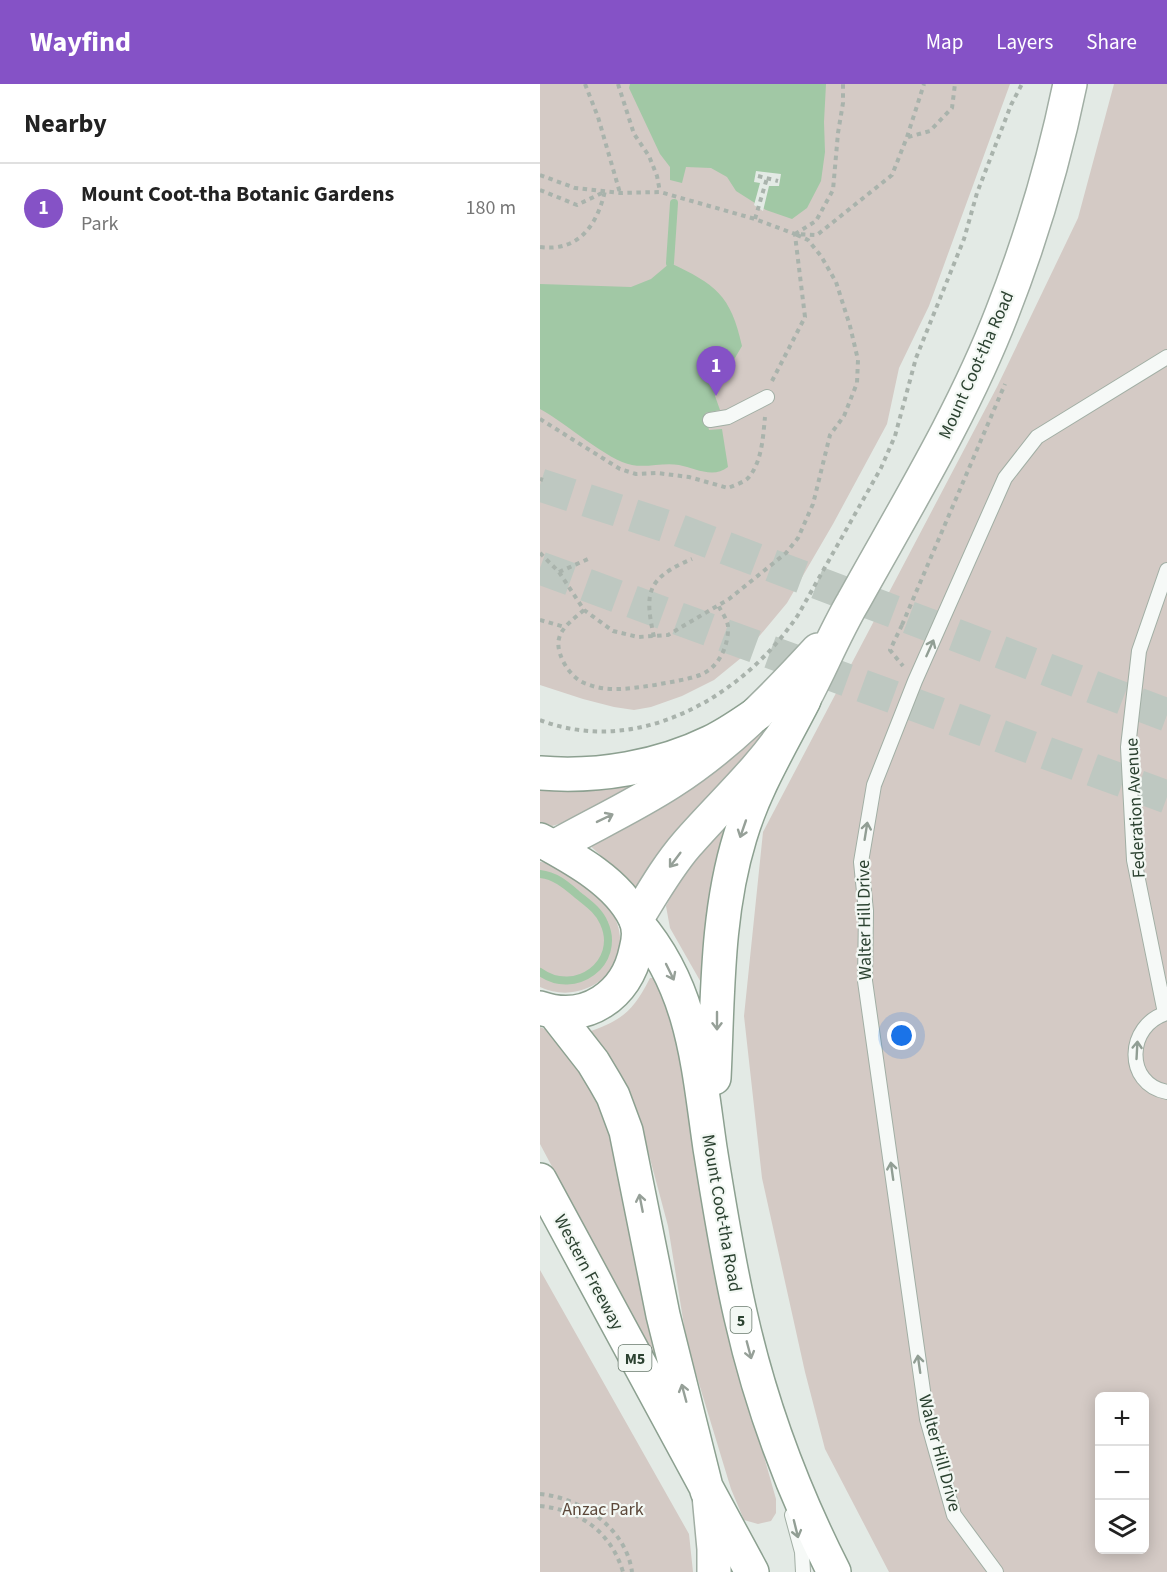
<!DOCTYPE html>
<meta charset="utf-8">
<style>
body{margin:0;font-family:"Source Sans 3",sans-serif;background:#f2f2f2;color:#222}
.controls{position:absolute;right:18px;bottom:18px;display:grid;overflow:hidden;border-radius:9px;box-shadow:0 3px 15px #0003}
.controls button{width:54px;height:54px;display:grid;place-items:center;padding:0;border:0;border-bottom:2px solid #e0e0e0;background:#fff;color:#222;font:30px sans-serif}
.you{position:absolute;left:362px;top:952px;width:21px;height:21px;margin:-15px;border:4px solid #fff;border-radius:50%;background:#1a73e8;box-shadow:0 0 0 9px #1a73e833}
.badge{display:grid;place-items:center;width:39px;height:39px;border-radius:50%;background:#8552c6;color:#fff;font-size:20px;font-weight:700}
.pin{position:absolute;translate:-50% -50px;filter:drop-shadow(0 2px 3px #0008)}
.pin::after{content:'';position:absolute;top:32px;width:21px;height:18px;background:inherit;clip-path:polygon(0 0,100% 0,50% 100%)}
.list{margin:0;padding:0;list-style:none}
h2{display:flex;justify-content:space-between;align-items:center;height:78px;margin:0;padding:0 24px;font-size:26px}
h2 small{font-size:20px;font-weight:400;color:#767676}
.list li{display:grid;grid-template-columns:39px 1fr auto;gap:18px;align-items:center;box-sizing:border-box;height:90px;padding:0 24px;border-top:2px solid #e0e0e0}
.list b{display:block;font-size:22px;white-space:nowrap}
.list p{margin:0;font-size:20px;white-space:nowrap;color:#767676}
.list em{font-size:20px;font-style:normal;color:#767676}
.icon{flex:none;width:33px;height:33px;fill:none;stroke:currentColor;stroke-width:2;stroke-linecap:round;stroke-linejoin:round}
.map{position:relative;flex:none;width:627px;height:1488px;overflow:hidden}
header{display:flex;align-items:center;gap:36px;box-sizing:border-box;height:84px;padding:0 30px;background:#8552c6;color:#fff}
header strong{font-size:28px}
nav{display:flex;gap:33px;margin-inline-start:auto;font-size:21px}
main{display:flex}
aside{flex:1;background:#fff}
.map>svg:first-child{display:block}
.green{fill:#d4cac5;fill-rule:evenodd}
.water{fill:#a1c8a5}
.pier{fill:#e3eae5}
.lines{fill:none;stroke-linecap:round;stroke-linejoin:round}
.stream{stroke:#a1c8a5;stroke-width:8}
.highway-tunnel{stroke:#bec8c1;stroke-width:33;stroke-dasharray:33 16;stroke-linecap:butt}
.lane-casing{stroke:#a1aea4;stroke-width:16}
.secondary-casing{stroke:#a1aea4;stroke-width:36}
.highway-casing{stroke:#8ca090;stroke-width:36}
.path{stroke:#a9b3ac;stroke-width:4;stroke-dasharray:4.5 4.5;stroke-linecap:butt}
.lane{stroke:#f6f9f7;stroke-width:14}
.secondary{stroke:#fff;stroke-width:33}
.highway{stroke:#fff;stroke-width:33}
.path-bridge{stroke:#a9b3ac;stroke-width:4;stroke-dasharray:4.5 4.5;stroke-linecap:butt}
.oneway{stroke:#919e94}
.oneway2{stroke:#96a098}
.labels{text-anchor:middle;stroke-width:4.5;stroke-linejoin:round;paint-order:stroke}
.shield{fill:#f3f8f4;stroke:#68796c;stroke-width:1.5}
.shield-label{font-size:16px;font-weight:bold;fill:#2c4231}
.street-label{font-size:18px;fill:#2c4231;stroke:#f3f8f4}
.park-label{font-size:18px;fill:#5c483a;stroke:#f3f8f4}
</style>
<header>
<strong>Wayfind</strong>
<nav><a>Map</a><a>Layers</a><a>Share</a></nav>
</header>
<main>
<aside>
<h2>Nearby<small></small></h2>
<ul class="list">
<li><span class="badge">1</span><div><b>Mount Coot-tha Botanic Gardens</b><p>Park</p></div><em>180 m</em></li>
</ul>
</aside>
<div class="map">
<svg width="627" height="1488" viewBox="0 0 627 1488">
<rect width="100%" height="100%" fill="#e3eae5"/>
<!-- green -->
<path class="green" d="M0,0H470L389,222L359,284L347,340L293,440L247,519L201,574L174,596L142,612L111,623L94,626L74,623L43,615L0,601Z
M574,0H627V1488H349L285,1365L265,1288L222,1094L204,932L223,748L457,303L538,134ZM560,1312H604V1466H560Z
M235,630L232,642L100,808L43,755Z
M132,683L32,736L12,742L0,738V695Z
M196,720L167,909L130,844L126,822L144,788Z
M0,778C19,779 31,790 44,801C56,811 69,820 75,834C97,883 45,924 0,903Z
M110,894H117L136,936L212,1330L236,1415V1429L231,1437L218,1440L204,1436L191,1405L147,1260L128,1142L100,1037L86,1002L46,949C82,936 92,929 110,894Z
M0,943L19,951L32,966L70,1041L121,1272L115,1273L100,1248L0,1060Z
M0,1186L149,1450L153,1488H0Z"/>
<!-- water -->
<path class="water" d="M90,0H286L284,38L285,68L281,97L267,124L252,135L226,126L196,107L187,93L171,84L146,83L142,99L130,96V83L120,70L89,4Z
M130,179C175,200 191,211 202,262L189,284L176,297L175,312L180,326L165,329L169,346L182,345L188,383C173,395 155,384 139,381C124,378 107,384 92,381C68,377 25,338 0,325V200L91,203L111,195Z"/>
<!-- pier -->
<path class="pier" d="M216,87L241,90L239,102H229L223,127L214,121L220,99L214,98Z"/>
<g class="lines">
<!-- stream -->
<path class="stream" d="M130,179L134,119
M0,790C17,792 27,802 39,812C49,820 59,827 64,839C82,879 35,913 0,888"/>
<!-- highway-tunnel -->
<path class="highway-tunnel" d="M0,401L138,446L627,631
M0,484L627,713"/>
<defs>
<path id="lane" d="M170,336L188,333L227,313
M625,929L594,776L588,663L599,567L627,486
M627,929C586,941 584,1000 627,1008
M252,1431L262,1468L263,1488
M456,1488L414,1431L387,1335L325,897L326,827L321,778L334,701L375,597L465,394L497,353L627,273"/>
<path id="secondary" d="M14,763C53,741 94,722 131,698C187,662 233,615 278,566
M96,836C112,810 127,783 147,760C180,722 219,687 247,645C273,604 289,559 313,518C365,424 423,330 462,229C491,155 514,78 530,0
M169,1411L174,1465V1488"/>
<path id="highway" d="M0,689C57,694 120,683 171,658C188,650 203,639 218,629
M0,756C33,774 78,798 95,834C100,844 99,855 96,866C87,911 46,940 0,924
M97,839C154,905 158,982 170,1064C179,1120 188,1177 201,1233C221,1322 253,1407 294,1488
M14,928L53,978L65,998L73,1012L86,1047L123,1231L167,1407
M174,994C178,913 176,831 200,753C214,705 241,661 264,616
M0,1096L212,1488"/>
</defs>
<!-- lane casing -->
<use href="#lane" class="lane-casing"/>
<!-- secondary casing -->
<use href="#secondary" class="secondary-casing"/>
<!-- highway casing -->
<use href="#highway" class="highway-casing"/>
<!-- path -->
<path class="path" d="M45,0L58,33L80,109
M78,0L94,50L109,72L117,92L120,108
M368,53L390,47L412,24L415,0
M0,91L35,104L80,109L120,108L215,135L255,150L277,151L352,91L367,53L384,0
M218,92L238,97
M0,106L37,121L64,108
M215,135L227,94
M255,150L276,137L293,106L298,49L303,19V0
M0,163C39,168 57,141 65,107
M232,297L265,233L255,151
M0,335L80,385L96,390L117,389L149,393L188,404C195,401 205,398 209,393C222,377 223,353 225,333
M0,395L3,396
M0,469L19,488L44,526L73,547L98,553L128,551L189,515L246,469L258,454L273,420L290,351L304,332L317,299L318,276L310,242L296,198L281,172L268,156L255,150
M19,488L48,475
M44,526C24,543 10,552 24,579C29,588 37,597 47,600C69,609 92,604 115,601C130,598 146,596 160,591C179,584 189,561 188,542C187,535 181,527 178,521
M0,536L25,543
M362,541L350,566L363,582
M114,553C104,508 107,494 152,475
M0,636C98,674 204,612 258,531L341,384L355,352L376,274L424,155L437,109L471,21L482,0
M0,1410C41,1414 86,1444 92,1488
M0,1422C40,1426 71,1448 83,1488"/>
<!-- lane -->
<use href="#lane" class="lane"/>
<!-- secondary -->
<use href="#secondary" class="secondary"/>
<!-- highway -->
<use href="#highway" class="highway"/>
<!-- path-bridge -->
<path class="path-bridge" d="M362,541L465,300"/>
</g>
<!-- one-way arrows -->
<defs><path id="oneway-shaft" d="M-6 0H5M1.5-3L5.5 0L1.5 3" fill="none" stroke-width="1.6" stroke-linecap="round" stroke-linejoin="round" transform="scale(1.5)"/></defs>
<g class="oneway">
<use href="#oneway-shaft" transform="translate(390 564) rotate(-66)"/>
<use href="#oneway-shaft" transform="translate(326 747) rotate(-81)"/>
<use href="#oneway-shaft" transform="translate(597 966) rotate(-87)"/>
<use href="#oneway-shaft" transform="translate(352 1087) rotate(-98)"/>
<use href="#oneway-shaft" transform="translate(379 1280) rotate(-98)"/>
<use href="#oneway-shaft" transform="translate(256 1445) rotate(76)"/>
</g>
<g class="oneway2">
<use href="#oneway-shaft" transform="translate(65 734) rotate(-26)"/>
<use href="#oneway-shaft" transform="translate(203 745) rotate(109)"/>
<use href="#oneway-shaft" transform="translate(135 776) rotate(127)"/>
<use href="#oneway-shaft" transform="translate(130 888) rotate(64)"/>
<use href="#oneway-shaft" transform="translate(177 937) rotate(90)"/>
<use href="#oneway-shaft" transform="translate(101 1119) rotate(-101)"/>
<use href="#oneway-shaft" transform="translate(209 1266) rotate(75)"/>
<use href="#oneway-shaft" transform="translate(144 1309) rotate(-105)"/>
</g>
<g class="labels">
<!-- shield labels -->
<g class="shield">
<rect x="190.5" y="1223" width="21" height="26" rx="4.5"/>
<rect x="78.5" y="1261" width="33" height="26" rx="4.5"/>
</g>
<g class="shield-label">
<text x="201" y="1242">5</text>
<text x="95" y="1280">M5</text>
</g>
<!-- street labels -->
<g class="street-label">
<text transform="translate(436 281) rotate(-66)" y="6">Mount Coot-tha Road</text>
<text transform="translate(595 724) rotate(-93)" y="6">Federation Avenue</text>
<text transform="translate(324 836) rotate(-91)" y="6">Walter Hill Drive</text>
<text transform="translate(182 1129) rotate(80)" y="6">Mount Coot-tha Road</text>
<text transform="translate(49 1188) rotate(62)" y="6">Western Freeway</text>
<text transform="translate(400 1369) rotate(75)" y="6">Walter Hill Drive</text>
</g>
<!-- park labels -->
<g class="park-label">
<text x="63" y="1431">Anzac Park</text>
</g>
</g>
</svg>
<div class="controls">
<button>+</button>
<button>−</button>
<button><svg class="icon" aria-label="layers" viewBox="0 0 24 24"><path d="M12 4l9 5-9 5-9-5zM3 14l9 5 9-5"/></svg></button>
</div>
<div class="you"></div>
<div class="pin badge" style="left:176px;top:312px">1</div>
</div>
</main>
